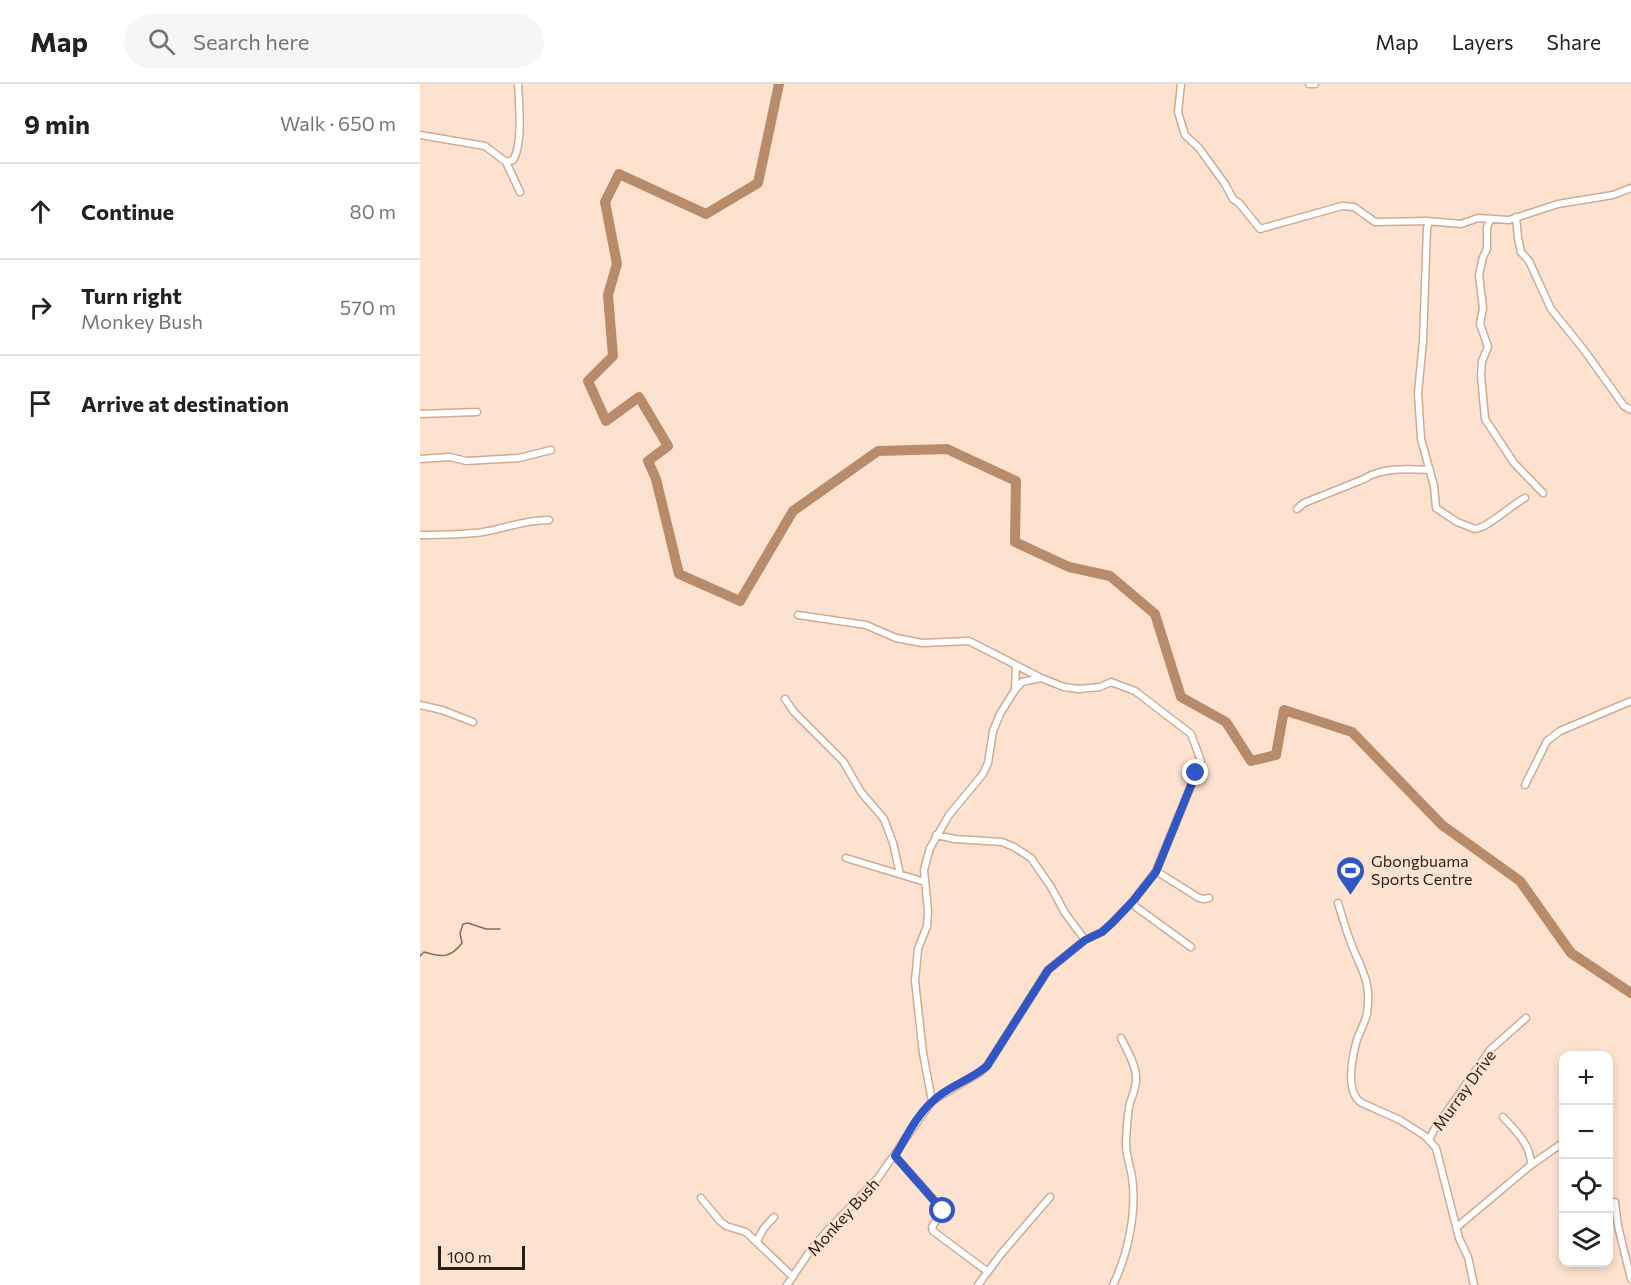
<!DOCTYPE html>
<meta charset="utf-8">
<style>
body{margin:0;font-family:Commissioner,sans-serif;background:#f6f6f6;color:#222}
.controls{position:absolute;right:18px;bottom:18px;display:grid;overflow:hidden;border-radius:12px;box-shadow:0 3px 9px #0003}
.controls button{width:54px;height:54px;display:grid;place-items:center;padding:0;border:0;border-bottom:2px solid #e0e0e0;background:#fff;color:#222;font:30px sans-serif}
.scale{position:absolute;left:18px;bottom:15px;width:87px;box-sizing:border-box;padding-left:6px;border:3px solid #291d15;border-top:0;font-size:16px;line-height:21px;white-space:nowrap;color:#291d15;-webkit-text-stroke:4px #fee2d0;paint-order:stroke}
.stop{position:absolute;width:18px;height:18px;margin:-14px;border:4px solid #3157c7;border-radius:50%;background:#fff}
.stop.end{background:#3157c7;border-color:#fff;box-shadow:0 2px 6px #0008}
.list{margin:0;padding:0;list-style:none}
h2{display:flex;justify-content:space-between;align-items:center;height:78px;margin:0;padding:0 24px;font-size:26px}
h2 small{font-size:20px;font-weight:400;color:#767676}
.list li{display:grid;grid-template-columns:39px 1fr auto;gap:18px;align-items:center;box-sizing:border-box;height:96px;padding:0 24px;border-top:2px solid #e0e0e0}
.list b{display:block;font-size:22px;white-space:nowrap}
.list p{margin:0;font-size:20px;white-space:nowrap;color:#767676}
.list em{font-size:20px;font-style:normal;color:#767676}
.icon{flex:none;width:33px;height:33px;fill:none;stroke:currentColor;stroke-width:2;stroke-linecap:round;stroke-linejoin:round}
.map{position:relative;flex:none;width:1211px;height:1201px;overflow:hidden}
header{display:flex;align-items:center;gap:36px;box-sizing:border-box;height:84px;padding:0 30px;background:#fff;border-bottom:2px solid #e0e0e0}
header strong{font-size:28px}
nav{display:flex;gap:33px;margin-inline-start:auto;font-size:21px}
.search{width:420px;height:54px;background:#f6f6f6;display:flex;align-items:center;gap:15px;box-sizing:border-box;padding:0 21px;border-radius:33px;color:#767676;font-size:22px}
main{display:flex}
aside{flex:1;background:#fff}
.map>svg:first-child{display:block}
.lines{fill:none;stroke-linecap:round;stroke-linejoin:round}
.stream{stroke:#8d6a51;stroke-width:1.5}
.river{stroke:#b88b6b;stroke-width:10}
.minor-casing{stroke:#cdac95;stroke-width:9}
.minor{stroke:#fff;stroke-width:6}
.route{stroke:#3157c7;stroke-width:8}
.labels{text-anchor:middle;stroke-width:4.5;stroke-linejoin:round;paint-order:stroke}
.poi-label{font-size:16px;fill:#291d15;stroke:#fee2d0;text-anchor:start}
.street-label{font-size:16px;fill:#291d15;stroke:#fee2d0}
</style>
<header>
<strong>Map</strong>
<div class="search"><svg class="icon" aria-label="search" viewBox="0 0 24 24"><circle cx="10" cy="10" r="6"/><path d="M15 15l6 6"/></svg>Search here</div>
<nav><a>Map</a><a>Layers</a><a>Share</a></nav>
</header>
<main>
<aside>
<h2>9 min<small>Walk · 650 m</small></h2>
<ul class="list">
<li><svg class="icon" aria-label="ahead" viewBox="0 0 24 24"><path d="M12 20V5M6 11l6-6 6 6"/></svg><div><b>Continue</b></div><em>80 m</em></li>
<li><svg class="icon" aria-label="right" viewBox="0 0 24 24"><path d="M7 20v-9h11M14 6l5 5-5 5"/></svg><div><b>Turn right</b><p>Monkey Bush</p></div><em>570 m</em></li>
<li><svg class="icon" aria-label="arrive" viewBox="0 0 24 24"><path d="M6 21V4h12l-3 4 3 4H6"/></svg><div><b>Arrive at destination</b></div></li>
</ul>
</aside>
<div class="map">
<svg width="1211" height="1201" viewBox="0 0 1211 1201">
<rect width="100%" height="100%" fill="#fee2d0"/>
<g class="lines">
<!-- stream -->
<path class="stream" d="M0,872L4,868C21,873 30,875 42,859L40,849L43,840L48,839L66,845H80"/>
<!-- river -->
<path class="river" d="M359,0L338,99L286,130L199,90L185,118L197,180L188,211L193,272L168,297L186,337L219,313L248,362L228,377L236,395L259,490L320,517L373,427L458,367L527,365L596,397L595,458L649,483L690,492L735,530L761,613L806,638L831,677L856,671L864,626L932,648L1022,741L1100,797L1151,869L1211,909"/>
<defs>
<path id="minor" d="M761,0L758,28L765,51L779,64L805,100L813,115L819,119L840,145L922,122L934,123L955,138L1007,137L1041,140L1058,134L1089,136L1138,120L1193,111L1211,104
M889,0H895
M0,51L65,62L86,78L100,108
M86,78L93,76C103,61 99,19 98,0
M1096,133L1098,154L1101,168L1109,177L1131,225L1164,266L1204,322L1211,326
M1071,135L1067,143V165L1063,173L1059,191L1063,224L1060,240L1068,263L1062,277L1061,291L1065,335L1094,379L1123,409
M1009,138L1007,144L1003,257L998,309L1001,355L1014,402L1016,424L1037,438L1055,445C1068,444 1091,421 1105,414
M0,330L57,328
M0,375L30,373L46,377L99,374L131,366
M877,425L884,419L944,395C962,383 989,385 1010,386
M0,451C21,451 42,451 63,448C86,444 104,436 129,436
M378,531L446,541L476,554L502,559L549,557L621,594
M595,606L596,581
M365,615L374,628L423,677L441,708L464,735L473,759L480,790
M0,621L22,626L53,638
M1105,701L1127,657L1140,647L1211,617
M516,751L535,755L582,758L594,763L611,774L631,803L645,829L665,856
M426,774L505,798
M736,787L779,814L784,815L789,814
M713,817L716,823L771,863
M918,819C922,832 926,846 931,859C941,886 952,897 947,929C945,940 939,948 936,959C932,975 925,1009 942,1019L980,1036L1005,1052L1016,1064L1039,1154L1048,1173L1054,1201
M1009,1056L1014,1046L1070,966L1106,934
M475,1072L523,1126L512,1143L513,1147L568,1188
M1111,1081L1144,1058
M281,1114L300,1137L306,1142L326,1148L373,1193
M1195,1118L1198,1142L1211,1195
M1037,1143L1111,1081C1111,1061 1096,1047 1083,1033
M337,1157L344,1144L354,1133
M367,1201L390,1167L407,1147L458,1094L512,1017L559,989L567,982L628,886L665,856L682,848L692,839L713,817L736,787L781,677L771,650L715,607L691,598L680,603L659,605L644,603L621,594L602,598L595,606L580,630L573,647L568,679L563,690L529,731L510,764L504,786L508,828L507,842L498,865L495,897L503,969L512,1017
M558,1201L581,1170L630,1113
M693,1201C708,1170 717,1128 712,1093C710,1080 705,1069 706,1056C707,1044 707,1031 710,1019C713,1010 717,1002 716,992C715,979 707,966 701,954"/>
</defs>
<!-- minor casing -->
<use href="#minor" class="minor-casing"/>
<!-- minor -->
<use href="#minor" class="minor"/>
</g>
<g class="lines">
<!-- route -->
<path class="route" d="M523,1127L475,1072C486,1054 496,1032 512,1018C527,1002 550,997 567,982L628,886L665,856L682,848L692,839L713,817L736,788L776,689"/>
</g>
<!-- icons -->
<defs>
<symbol id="stadium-pin" viewBox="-11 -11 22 30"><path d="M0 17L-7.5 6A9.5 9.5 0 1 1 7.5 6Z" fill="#3157c7" stroke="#fee2d0"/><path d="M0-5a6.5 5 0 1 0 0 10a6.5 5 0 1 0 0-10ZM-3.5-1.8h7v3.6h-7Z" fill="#fff"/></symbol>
</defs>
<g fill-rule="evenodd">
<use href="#stadium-pin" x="914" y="770" width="33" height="45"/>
</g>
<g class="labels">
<!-- poi labels -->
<g class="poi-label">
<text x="951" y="783">Gbongbuama<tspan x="951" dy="18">Sports Centre</tspan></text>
</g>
<!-- street labels -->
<g class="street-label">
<text transform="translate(1044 1006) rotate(-54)" y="6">Murray Drive</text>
<text transform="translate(423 1133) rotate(-48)" y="6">Monkey Bush</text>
</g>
</g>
</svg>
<div class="controls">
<button>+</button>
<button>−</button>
<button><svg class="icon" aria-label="locate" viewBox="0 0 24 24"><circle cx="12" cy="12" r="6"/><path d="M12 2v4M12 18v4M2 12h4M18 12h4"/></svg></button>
<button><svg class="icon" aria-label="layers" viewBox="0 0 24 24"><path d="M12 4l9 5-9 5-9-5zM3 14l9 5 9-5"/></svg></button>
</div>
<div class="scale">100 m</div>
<div class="stop" style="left:523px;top:1127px"></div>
<div class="stop end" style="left:776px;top:689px"></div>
</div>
</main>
